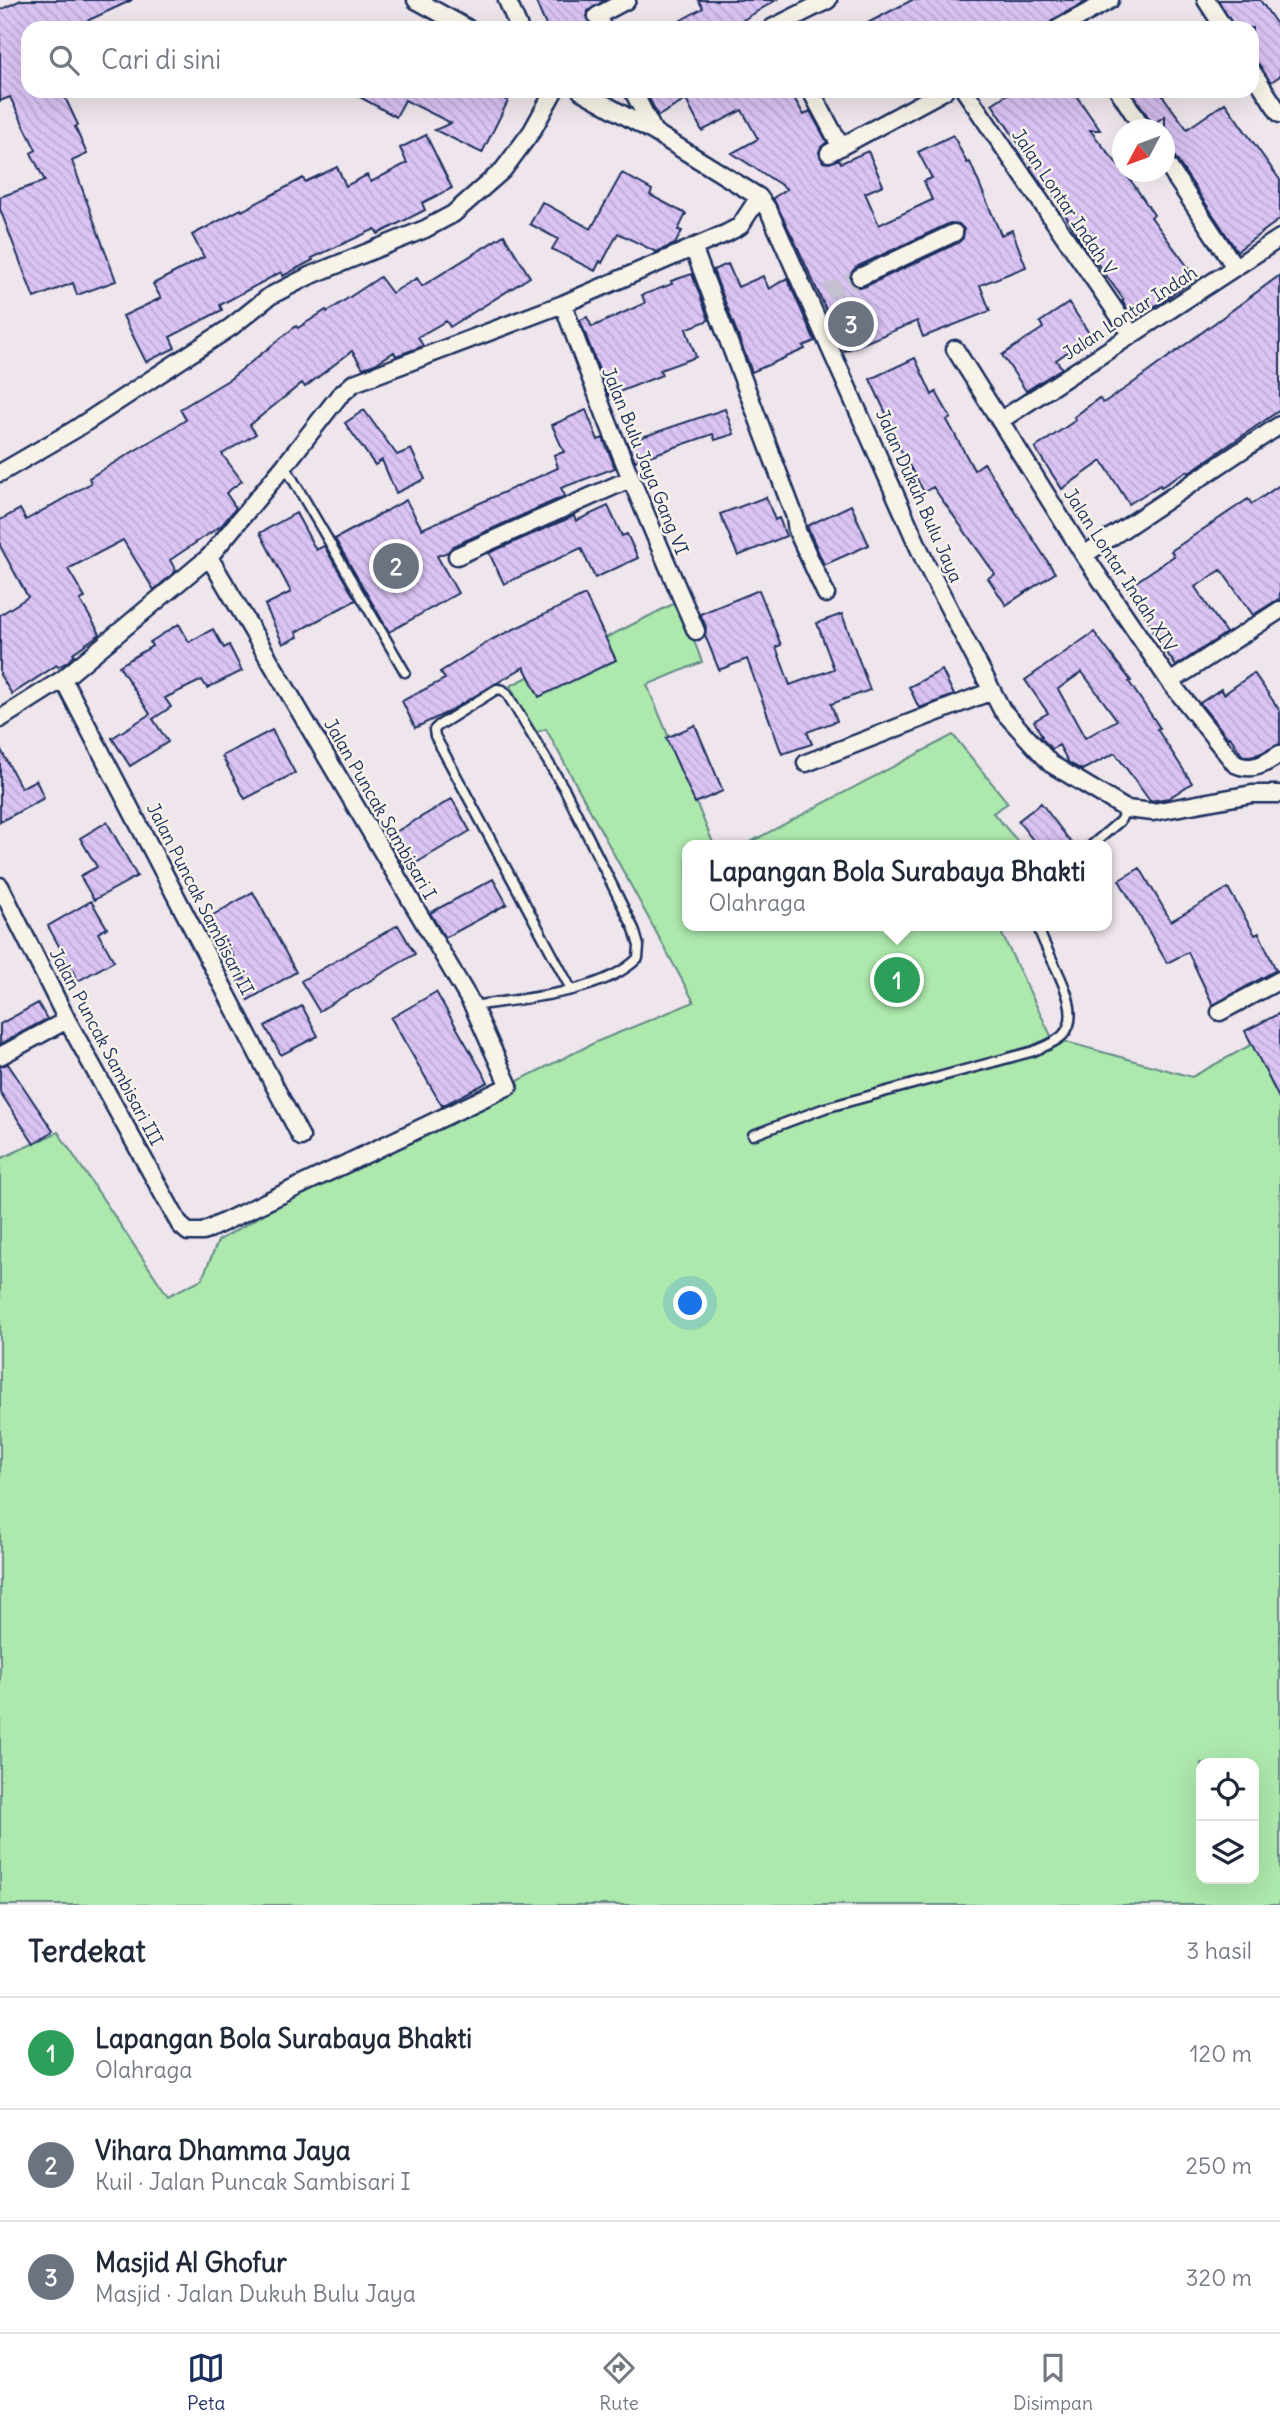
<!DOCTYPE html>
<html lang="id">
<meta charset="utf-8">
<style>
body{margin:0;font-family:Delius,sans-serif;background:#f2f2f3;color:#1f2937}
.controls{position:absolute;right:21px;bottom:21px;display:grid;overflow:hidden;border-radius:14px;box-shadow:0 7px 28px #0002}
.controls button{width:63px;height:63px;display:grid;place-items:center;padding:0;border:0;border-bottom:2px solid #e0e1e3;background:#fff;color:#1f2937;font:35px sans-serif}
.compass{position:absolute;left:1112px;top:119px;width:63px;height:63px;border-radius:50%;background:#fff;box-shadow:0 7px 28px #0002;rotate:229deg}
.you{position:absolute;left:691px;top:1304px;width:24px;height:24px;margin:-18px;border:5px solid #fff;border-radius:50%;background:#1a73e8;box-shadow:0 0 0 10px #1a73e833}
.badge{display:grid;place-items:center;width:46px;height:46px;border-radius:50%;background:#1b2f5e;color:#fff;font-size:23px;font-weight:700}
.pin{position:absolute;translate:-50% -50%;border:4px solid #fff;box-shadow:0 2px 7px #0006}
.popup{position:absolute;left:682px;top:840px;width:430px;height:91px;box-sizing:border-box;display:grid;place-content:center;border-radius:14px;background:#fff;filter:drop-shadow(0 2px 5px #0005);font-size:23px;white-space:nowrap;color:#747a83}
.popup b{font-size:26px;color:#1f2937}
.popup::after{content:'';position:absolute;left:50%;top:100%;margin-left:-14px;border:14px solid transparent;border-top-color:#fff}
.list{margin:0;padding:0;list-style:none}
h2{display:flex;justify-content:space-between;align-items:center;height:91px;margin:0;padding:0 28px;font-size:30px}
h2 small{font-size:23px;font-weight:400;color:#747a83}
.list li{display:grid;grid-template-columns:46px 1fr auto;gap:21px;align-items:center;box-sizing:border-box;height:112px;padding:0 28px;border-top:2px solid #e0e1e3}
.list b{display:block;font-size:26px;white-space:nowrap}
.list p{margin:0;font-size:23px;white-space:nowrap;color:#747a83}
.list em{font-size:23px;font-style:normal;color:#747a83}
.icon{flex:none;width:38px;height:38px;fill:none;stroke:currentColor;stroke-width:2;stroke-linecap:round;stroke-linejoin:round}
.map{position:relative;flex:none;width:1280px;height:1905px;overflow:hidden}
.search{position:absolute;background:#fff;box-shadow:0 7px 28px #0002;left:21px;right:21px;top:21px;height:77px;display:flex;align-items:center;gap:18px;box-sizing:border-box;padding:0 24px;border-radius:21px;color:#747a83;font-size:26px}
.sheet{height:427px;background:#fff}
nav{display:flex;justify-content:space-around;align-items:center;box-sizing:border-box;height:98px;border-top:2px solid #e0e1e3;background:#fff;font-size:19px;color:#747a83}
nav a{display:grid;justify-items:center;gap:4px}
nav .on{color:#1b2f5e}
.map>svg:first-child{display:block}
.green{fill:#ade8ad;stroke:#648c86;stroke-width:2;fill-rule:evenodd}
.building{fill:url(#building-back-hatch);stroke:#1b2f5e;stroke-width:2;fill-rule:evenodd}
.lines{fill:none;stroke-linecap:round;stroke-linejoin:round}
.minor-tunnel{stroke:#c5c1d0;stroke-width:16;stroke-dasharray:16 8;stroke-linecap:butt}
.service-casing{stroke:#1b2f5e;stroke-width:13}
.minor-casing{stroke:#1b2f5e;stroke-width:21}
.service{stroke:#f7f3e8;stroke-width:8}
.minor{stroke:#f7f3e8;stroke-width:16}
.labels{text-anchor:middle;stroke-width:5;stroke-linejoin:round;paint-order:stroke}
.street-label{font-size:18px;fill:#1b2f5e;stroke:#f7f3e8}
</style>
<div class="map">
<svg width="1280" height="1905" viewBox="0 0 1280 1905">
<defs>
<pattern id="building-back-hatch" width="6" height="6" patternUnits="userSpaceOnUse" patternTransform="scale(1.75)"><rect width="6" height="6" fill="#dbc4f4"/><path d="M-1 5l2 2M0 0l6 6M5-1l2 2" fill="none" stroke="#bba9d4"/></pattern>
</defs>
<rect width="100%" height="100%" fill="#efe5ec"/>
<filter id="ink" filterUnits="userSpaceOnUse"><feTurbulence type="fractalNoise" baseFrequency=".0143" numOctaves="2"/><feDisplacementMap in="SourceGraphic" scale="14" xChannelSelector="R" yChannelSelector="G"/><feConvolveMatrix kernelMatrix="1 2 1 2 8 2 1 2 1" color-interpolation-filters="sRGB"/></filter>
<g filter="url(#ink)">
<!-- green -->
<path class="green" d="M679,601L702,662L647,685L714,845H687V926H998L1052,1038L1192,1077L1280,1029V1905H0V1159L58,1132L168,1296L202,1279L218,1241L339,1170L596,1042L694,1002L546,729L534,733L510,686ZM1201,1763H1254V1879H1201Z
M953,735L1008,803L993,813L1021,845H745Z"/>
<!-- building -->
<path class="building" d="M21,0H132L72,28H28V91H62L78,125L75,127L87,154L72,161L116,281L77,295L73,283L34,298L0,209V197L45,181L31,153L36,150L10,97L0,101V10Z
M535,0H605L588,11L587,16L591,28H547Z
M698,0H776L730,28H667L703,8Z
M912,0H1088L1054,19L1045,28H858Z
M1218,0H1260L1280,29V76L1271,82L1252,57V28H1234Z
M349,91H487L508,101L482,153L435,130L451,123L405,100L396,117Z
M662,91H770L774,98L790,91L804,115L810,111L827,142L821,147L819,152L823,162L829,163L839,159L841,163L868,151L883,185L865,193L879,225L932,200L924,181L932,178L918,152L953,135L967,163L970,162L1001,235L1012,230L1026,267L980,285L990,311L923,337L917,321L845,351L797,246L773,198L787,189L732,153L758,139L742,110L702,131L686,100L658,116L649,98ZM950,223L959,224L964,229L963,238L958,243L864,287H858L851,282L850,275L856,267Z
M1012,91H1073L1100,130H1090L1134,185L1154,215L1151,217L1196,278L1135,320L1122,301L1124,300L1080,240L1049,187L1045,190L1030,167L1033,165L992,104Z
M1131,91H1159L1187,129L1225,103L1280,180V219L1237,251L1173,154L1165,150V116L1153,124Z
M426,135L452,188L422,203L425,210L378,234L375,229L312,258L313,260L283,276L281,272L220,305L222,310L170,337L175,348L146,362L123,316L161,298L153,284L204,257L192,235L241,209L242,211L303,178L305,182L337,167L346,186L367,175L371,182L407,163L400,148Z
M622,173L652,190L650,195L686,214L678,230L682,231L675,244L656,252L618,233L602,263L600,261L595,271L552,249L558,239L530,224L542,202L591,229Z
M504,235L530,277L450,327L446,321L418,337L423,346L396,356L394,352L375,364L363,368L352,351L305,387L302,383L250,425L256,434L222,454L242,481L226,493L236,508L222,525L170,560L176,571L154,590L123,540L68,569L85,598L80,600L100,634L73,653L75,655L66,663L58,667L57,665L12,694L0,675V615L28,597L0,546V520L20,509L26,520L91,483L89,478L186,420L180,409L230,379L296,326L298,328L326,310L327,312L380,277L392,293L417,278L422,286Z
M728,264L738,287L763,276L769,289L787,278L815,341L803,346L805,349L752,372L713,270Z
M692,274L709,320L686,329L696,357L660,370L662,375L609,396L580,320L587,317L592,327L645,303L642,295L672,284L671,281Z
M1280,275V410L1188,473L1187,471L1161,487L1160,485L1129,504L1102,461L1062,489L1035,448L1076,420L1074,417L1099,398L1103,403L1129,386Z
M1069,303L1091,336L1056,360L1062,368L1026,391L1002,355L1043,328L1040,322Z
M915,358L932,395L936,392L951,418L947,420L974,470L984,463L1055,573L1006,605L988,578L995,574L933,487L924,492L885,422L889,420L870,379Z
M725,409L734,434L715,440L713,434L635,461L627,442Z
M364,410L397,455L411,449L425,479L396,493L382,460L375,465L345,423Z
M586,410L598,440L603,438L615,468L561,488L565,496L453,546L448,552L437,556L458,593L389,632L335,539L406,500L422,529L558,468L554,455L564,452L552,425Z
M1280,485V598L1253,615L1221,570L1195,587L1226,633L1176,666L1152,631L1155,630L1127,588L1174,556L1171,551L1248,499L1252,504Z
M766,497L775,520L779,518L786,536L738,556L720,514Z
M851,505L869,545L824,565L807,526Z
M608,506L622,536L627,534L638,558L595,578L581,548L504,584L489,553L574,516L576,521Z
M296,513L316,550L324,546L356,600L296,632L298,637L283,644L265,605L291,592L260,533Z
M759,590L781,645L776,647L790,685L834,669L817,623L842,614L870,690L831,704L837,721L807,732L812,744L782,754L747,659L719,670L705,635L706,627L700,614Z
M585,595L616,660L539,697L524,667L446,713L415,728L402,701L445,679L440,672L493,639Z
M179,624L189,642L213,629L224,648L229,645L242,671L207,688L202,680L165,698L171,707L153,719L168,742L130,766L112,738L150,714L119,666L152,646L150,642Z
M1094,632L1131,681L1129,682L1160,728L1157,729L1192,783L1169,798L1150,801L1115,753L1082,770L1069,763L1059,745L1052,749L1040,737L1042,736L1034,721L1048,713L1025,680ZM1082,672L1117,720L1085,738L1058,689Z
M942,670L954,695L919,708L909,687Z
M1254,673L1280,711V744L1259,754L1248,757L1242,755L1230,737L1228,738L1200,703L1221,689L1224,694Z
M695,725L723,791L695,803L666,738Z
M272,730L295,773L245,799L222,756Z
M0,748L21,788L36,780L44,798L0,822Z
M452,799L470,831L406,869L387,837Z
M1041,803L1073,845H1037L1018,821Z
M107,822L137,876L94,900L80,876L97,867L80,838Z
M1140,868L1171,921L1228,888L1255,935L1259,933L1276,970L1213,1005L1188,952L1167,963L1119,880Z
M493,879L507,904L445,938L430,913Z
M253,892L296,972L248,1000L238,982L245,978L224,939L219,942L206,919Z
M91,901L107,928L98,933L114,961L78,981L48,926Z
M398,925L415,954L319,1011L301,981Z
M436,992L488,1082L442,1106L391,1018Z
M38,1003L47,1019L0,1044V1024Z
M302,1006L318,1036L281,1055L265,1026Z
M1280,1013V1100L1245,1031Z
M8,1064L53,1131L34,1144L0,1092V1066Z"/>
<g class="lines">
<!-- minor-tunnel -->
<path class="minor-tunnel" d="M826,292L860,277"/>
<defs>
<path id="service" d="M285,466L405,672
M1092,845L1120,821L1126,809
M473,1006C523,998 602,994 638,958L639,946L634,929L565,790L507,694L503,690L497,689L438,726L434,730L435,736L571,989
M753,1135L825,1108L1034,1051C1043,1047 1057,1042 1063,1035C1088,1009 1044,954 1038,926"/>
<path id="minor" d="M416,0L467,28
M507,0L519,28
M1206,0L1224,28
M603,28L597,16L627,0
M772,28L828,0
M1059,28L1110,0
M1252,71L1280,114
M581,91L654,132L759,197L769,211L926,564L1002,710L1051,764L1126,809L1153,812L1252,794H1280
M633,91L654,132
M811,91L841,147
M965,91L1132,335
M1119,91L1144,130
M829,153L944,91
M1164,160L1235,267
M693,247L795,517L797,531L826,594
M860,277L954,233
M563,304C603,415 649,523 696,631
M955,349L1084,555L1170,682L1235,764C1252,772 1265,764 1280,754
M1001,420L1280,238
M0,473L74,430L231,327L270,296L309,276L425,229L453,214L503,170L532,131L554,91
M1084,555L1280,425
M457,556L630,479
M63,679L301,1137
M1170,682L1280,610
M0,719L63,679L209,557L285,465L339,396L354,383L563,304L727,233L740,226L759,197
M806,763L992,691
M0,886L67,1020L180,1225L188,1232H203L509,1086L473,1006L209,557
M1220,1012L1280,980
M0,1056L67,1020"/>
</defs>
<!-- service casing -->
<use href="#service" class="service-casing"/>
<!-- minor casing -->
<use href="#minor" class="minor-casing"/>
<!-- service -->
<use href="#service" class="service"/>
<!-- minor -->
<use href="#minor" class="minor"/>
</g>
</g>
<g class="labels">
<!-- street labels -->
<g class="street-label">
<text transform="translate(1064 202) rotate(56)" y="6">Jalan Lontar Indah V</text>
<text transform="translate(1130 313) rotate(-33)" y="6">Jalan Lontar Indah</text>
<text transform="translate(645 461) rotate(68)" y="6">Jalan Bulu Jaya Gang VI</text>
<text transform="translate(919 496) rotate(66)" y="6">Jalan Dukuh Bulu Jaya</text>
<text transform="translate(1120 570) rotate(57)" y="6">Jalan Lontar Indah XIV</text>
<text transform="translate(380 809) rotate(60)" y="6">Jalan Puncak Sambisari I</text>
<text transform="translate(200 899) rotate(63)" y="6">Jalan Puncak Sambisari II</text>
<text transform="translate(106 1047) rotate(62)" y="6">Jalan Puncak Sambisari III</text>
</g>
</g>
</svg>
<div class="controls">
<button><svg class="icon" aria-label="locate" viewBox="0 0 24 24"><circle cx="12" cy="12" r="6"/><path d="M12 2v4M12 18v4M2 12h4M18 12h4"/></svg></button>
<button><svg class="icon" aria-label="layers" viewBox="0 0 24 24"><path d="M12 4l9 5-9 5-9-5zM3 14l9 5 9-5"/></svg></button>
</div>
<svg class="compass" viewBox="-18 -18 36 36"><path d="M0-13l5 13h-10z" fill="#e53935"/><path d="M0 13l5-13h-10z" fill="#747a83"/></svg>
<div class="you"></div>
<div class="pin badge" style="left:897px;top:980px;background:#2e9e5b">1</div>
<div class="popup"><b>Lapangan Bola Surabaya Bhakti</b>Olahraga</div>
<div class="pin badge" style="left:396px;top:566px;background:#6b7280">2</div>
<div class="pin badge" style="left:851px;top:324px;background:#6b7280">3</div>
<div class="search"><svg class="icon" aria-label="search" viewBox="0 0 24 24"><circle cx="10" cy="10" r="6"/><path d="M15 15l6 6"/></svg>Cari di sini</div>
</div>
<section class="sheet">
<h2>Terdekat<small>3 hasil</small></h2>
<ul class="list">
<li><span class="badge" style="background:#2e9e5b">1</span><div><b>Lapangan Bola Surabaya Bhakti</b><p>Olahraga</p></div><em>120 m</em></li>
<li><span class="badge" style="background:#6b7280">2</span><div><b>Vihara Dhamma Jaya</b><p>Kuil · Jalan Puncak Sambisari I</p></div><em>250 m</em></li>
<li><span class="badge" style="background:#6b7280">3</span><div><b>Masjid Al Ghofur</b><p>Masjid · Jalan Dukuh Bulu Jaya</p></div><em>320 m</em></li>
</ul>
</section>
<nav>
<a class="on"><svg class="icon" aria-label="map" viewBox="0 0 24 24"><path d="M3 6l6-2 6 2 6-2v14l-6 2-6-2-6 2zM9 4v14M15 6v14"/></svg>Peta</a>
<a><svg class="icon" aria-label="directions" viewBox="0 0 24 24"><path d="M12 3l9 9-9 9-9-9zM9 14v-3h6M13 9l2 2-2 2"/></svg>Rute</a>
<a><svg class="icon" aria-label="saved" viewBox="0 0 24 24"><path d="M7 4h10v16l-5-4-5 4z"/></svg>Disimpan</a>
</nav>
